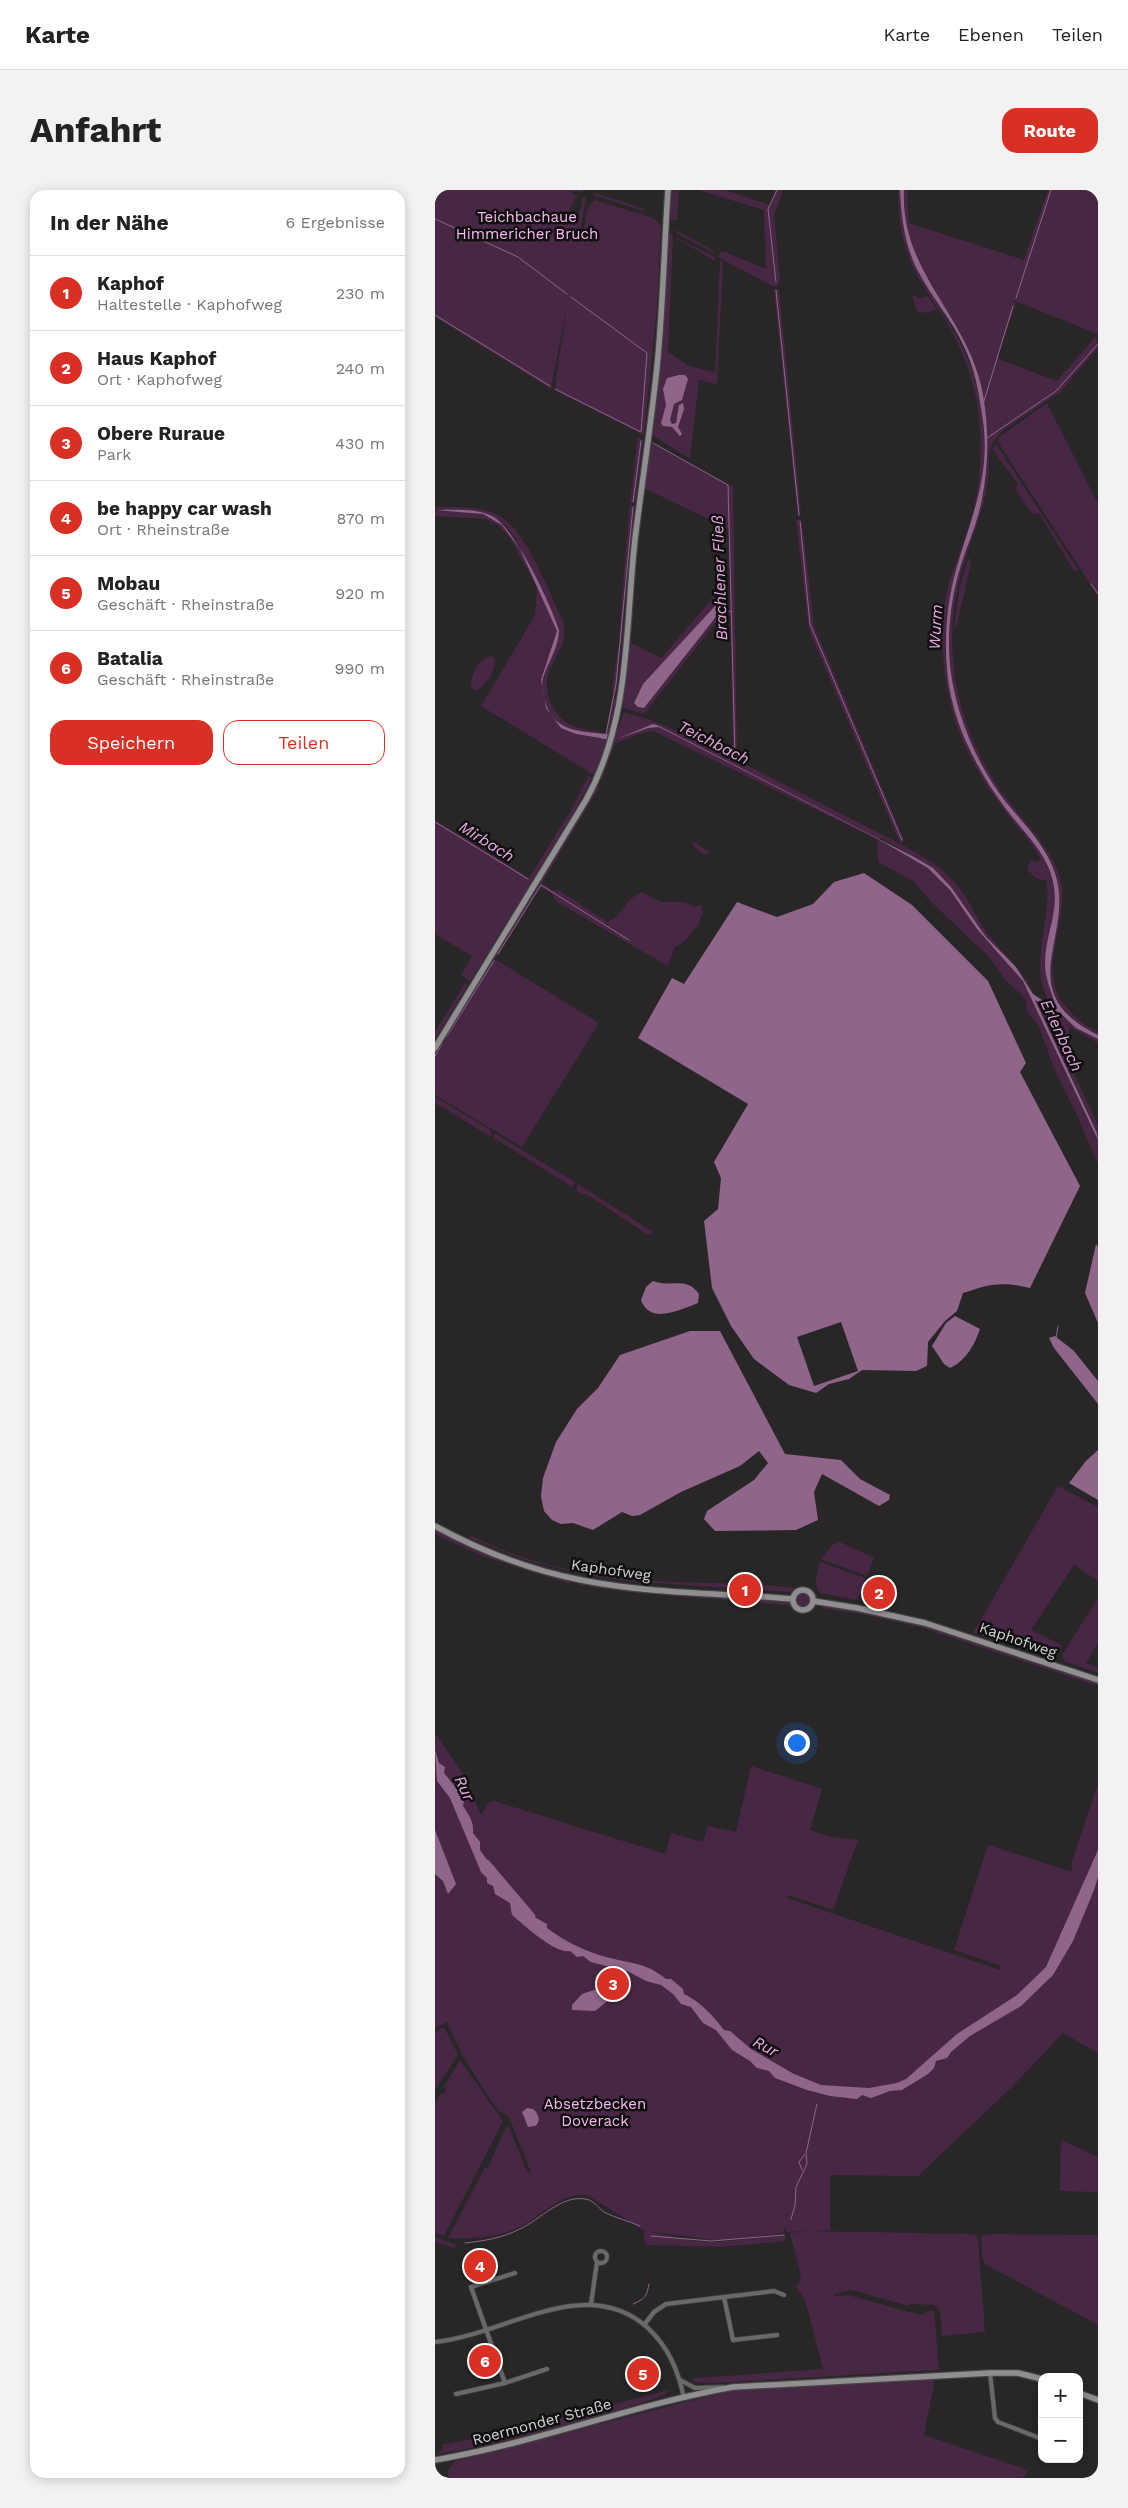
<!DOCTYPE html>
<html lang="de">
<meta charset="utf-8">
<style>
body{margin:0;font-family:"Work Sans",sans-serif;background:#f2f2f2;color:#222}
.controls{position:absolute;right:15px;bottom:15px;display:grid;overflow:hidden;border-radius:10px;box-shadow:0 2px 12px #0003}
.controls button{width:45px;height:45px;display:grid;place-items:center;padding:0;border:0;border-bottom:1px solid #e0e0e0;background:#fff;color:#222;font:25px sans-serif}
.you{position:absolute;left:361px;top:1552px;width:18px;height:18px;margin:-12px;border:4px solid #fff;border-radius:50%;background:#1a73e8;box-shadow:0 0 0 8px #1a73e833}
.badge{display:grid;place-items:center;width:32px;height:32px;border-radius:50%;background:#d93025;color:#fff;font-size:16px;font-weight:700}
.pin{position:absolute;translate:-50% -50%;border:2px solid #fff;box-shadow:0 1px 5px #0006}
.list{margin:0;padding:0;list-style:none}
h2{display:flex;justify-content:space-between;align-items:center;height:65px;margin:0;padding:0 20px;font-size:21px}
h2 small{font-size:16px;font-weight:400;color:#767676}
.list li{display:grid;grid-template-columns:32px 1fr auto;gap:15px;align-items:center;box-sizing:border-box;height:75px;padding:0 20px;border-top:1px solid #e0e0e0}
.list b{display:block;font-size:19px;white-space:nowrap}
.list p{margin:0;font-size:16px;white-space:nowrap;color:#767676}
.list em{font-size:16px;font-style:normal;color:#767676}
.actions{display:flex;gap:10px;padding:15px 20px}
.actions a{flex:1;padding:11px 0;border:1px solid #d93025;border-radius:15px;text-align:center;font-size:18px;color:#d93025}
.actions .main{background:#d93025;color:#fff}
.map{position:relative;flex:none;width:663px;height:2288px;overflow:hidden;border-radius:15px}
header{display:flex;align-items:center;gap:30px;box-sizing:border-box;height:70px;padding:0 25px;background:#fff;border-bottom:1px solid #e0e0e0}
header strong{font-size:24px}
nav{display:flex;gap:28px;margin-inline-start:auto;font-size:18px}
.intro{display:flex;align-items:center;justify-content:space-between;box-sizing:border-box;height:120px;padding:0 30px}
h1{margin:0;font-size:35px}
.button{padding:12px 22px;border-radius:15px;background:#d93025;color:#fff;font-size:18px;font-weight:700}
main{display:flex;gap:30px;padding:0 30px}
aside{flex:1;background:#fff;border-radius:15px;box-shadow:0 2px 12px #0003}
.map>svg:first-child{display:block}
.green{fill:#482744;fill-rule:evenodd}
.water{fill:#8f668a;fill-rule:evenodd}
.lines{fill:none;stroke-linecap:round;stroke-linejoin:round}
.stream{stroke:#8f668a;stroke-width:1}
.river{stroke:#8f668a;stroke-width:9}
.street-casing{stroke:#444243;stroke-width:5.5}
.secondary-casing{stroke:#444243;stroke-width:8}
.street{stroke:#6a696a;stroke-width:4}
.secondary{stroke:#908e90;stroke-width:5.5}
.labels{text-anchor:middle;stroke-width:5;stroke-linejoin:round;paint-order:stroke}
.park-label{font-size:15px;fill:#fab9f1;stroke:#100f10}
.street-label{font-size:15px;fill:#d4d3d4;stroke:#100f10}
.water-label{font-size:16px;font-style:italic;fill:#e9a9e0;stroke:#100f10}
</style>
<header>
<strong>Karte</strong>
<nav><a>Karte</a><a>Ebenen</a><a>Teilen</a></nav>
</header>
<div class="intro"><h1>Anfahrt</h1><a class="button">Route</a></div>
<main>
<aside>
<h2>In der Nähe<small>6 Ergebnisse</small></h2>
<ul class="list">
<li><span class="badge">1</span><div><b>Kaphof</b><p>Haltestelle · Kaphofweg</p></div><em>230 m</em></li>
<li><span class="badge">2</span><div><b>Haus Kaphof</b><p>Ort · Kaphofweg</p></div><em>240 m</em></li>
<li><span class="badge">3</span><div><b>Obere Ruraue</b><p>Park</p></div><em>430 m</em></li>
<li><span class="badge">4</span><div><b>be happy car wash</b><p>Ort · Rheinstraße</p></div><em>870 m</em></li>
<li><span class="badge">5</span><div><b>Mobau</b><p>Geschäft · Rheinstraße</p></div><em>920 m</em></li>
<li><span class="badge">6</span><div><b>Batalia</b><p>Geschäft · Rheinstraße</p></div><em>990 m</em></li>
</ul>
<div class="actions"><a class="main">Speichern</a><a>Teilen</a></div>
</aside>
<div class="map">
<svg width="663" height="2288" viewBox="0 0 663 2288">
<rect width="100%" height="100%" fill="#282627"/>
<!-- green -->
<path class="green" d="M0,0H148L147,2L139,1L138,4L142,6L131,26L143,30L148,7L151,8L145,42L148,44L152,20L159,10L218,28L226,36L222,117L209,245L121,201V187L133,110L116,199L0,127Z
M237,0H244L242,31L235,29Z
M263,0H289L335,15L340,0H348L339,25L345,89L342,96H337L283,67L286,62H290L331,79L329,20Z
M463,0H465C466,27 470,57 483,81C504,120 532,152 542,197C551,236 552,275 543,314C537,337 527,358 521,380C512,413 508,447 512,480C516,530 540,576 569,616C584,636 602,652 612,676C623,700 620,724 615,749C613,757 610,766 610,775C610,792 620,805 620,816L607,810H613C594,773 616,734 612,694L611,690C601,691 596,685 592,677L596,670L603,673L606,669C596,651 582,637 570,621C551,596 534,569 523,539C508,496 503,446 512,401C519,372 533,347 539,318C547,284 548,248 542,213C537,183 525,155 510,129C498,110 483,91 475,70C466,48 463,24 463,0Z
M469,0H472L474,33L589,70L613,0H663V144L578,110L577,111L581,113L563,166L566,170L622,191L661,146L663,158L625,202L570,239C564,244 559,250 556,257C553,265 554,275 554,283C552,297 550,311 545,324C538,348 528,372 523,396C507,468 525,542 566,601C586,629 615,654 625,688C637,732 597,782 633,819C641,829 651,837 663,841V845C577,803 637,748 620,682C613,655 587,633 570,611C541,572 520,523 515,475C512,442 516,407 526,375C533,353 543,332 547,309C555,272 554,236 547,199C532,124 465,83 469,0Z
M159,3L163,4L210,19L209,21L158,5Z
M241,40L279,61V63L241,43Z
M233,44H237L238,47L233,162L254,176L280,182L285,70L288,73L282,194L264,190L255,269L217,245L224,180Z
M240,47L280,67V71L241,48Z
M339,99L344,100L366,324L363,327Z
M477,105L485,108L493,106L502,120L486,123L482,121Z
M612,213L663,314V406L563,252L564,247Z
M203,247L208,250L200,313L195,312Z
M215,252L298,297L302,568L298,567L294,339L209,298Z
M561,254L644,381H639L604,323L597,324L580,299L583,294L557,259Z
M195,315L200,316L191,393L188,392Z
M0,317C20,317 42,316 61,324C92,338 113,402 128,431C134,453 121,463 114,482C107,503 119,529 140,537C150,540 161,541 171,544L177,507L181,508L171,553L159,585L46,516L100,425L102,397L75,348L63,335L51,329L0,326V321C19,322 40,319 58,328C84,340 107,410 122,437V447L114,468L124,440L81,349L70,335L60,328L49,323L0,320Z
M361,330L367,332L379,436L469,650L467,653H465L374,440Z
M534,367L536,372L522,435L519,437L525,395Z
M188,395L191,396L187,453H184Z
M278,408C285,408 289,409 291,416L286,426L209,524L188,518L197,421L196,453L226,468ZM284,423L209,518L199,513L208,494L253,447Z
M183,457L186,458L181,503L177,502Z
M56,466L60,469C61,480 51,498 39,501L36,496C37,483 42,470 56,466Z
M189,522L213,529L265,551L471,657C495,670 515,683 530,706C539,720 545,735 556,748C573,769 587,780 601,805L581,777L551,747L516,697L498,678L446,648L443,649L493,678L515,700L554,753L580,780L593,799L663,949V974L642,925L618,876L604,836L592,821L591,811L588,806L571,791L555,768L495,711L479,692L443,672L442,649L218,541L206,543L180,554L166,591L165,587Z
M153,586L157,588L138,624L35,792L26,785L37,766L0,744V630L94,688L136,620Z
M163,595L165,596L107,693L117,700L125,701L172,732C186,727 192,707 207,702L226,712H250L259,717L266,715L268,722L263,735L251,750L239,758L233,776L122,712L116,703L105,697L62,767L61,764Z
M258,651L275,662L270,665L259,657Z
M58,768L164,833L87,957L0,905V863Z
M30,793L33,795L0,849V842Z
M600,809C623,821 640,838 663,849V853L635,837L629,862L663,935V944Z
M0,907L56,940V947L0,913Z
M59,943L140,992L137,997L59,948Z
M143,994L218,1042L217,1044H212L153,1005L143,1002L141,998Z
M623,1296L663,1317V1391L639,1375L596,1440L627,1455L619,1467L538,1443Z
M0,1340C42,1362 87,1380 135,1390L136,1394L50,1367L1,1345Z
M35,1345C81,1369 134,1382 185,1388C243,1395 303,1391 361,1398L356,1402L192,1391L150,1385L90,1370L34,1348Z
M405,1352L439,1368L432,1386L386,1369L397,1355Z
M385,1372L430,1388L426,1404L421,1410L385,1403C378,1395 382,1382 385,1372Z
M145,1392L359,1411L361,1416L186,1401L143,1394Z
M361 1409a7 7 0 1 1 14 0a7 7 0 1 1-14 0Z
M663,1408V1453L651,1473L663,1478V1483L629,1471L627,1465Z
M389,1415L490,1436L663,1492V1496L485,1437L427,1424L387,1418Z
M0,1543L32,1590L46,1625L53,1613L59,1611L230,1664L236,1643L268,1652L273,1636L301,1642L316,1576L387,1599L375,1640L397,1647L423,1650L398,1720L353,1705L352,1708L565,1780L566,1776L519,1760L553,1655L638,1682L636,1675L663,1594V1863L628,1843L577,1897L483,1986L395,1985V2040L351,2042L350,2037L348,2043L286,2051L211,2041L259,2051L284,2052L350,2045L351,2051L287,2057L211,2055L208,2046L210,2041L152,2005C124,2001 103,2031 78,2040C56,2048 36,2049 13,2048L50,1977L52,1979L71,1937H74L91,1979L97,1985L74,1927L63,1920L51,1903L26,1863L12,1832L0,1838Z
M9,1837L23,1865L0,1900V1842Z
M25,1870L68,1931L9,2046L0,2043V1913L6,1903H10L11,1898H8Z
M626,1950L663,1967V2002L625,2001Z
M373,2041L539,2044L543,2049L550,2142L507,2146L505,2121L499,2115L476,2114L474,2116L416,2100L399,2104L400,2106L413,2105L485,2125L494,2121H499L504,2180L274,2193L259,2192L257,2189L262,2188L388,2179L370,2110L360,2095L364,2094L366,2086L355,2043Z
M552,2044L663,2045V2135L550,2074L547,2067L546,2047Z
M0,2047L22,2055L23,2056L18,2058L0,2052Z
M500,2189L489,2245L593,2280L588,2288H10H13V2280L20,2271L302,2199Z
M234,2200L230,2205C158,2228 75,2253 0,2264L8,2260L7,2255L81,2240Z"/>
<!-- water -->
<path class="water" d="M465,0H469C465,83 534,126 548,204C554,239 554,274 547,309C543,332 533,353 526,375C516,407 512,442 515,475C520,523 541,573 570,611C588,633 611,655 620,683C641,747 574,801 663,845V849L641,838L625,823L600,810L662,943L663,950L588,791L542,739L515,700L493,678L443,649L224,537L213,538L182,549L218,534L224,536L479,667L498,678L516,697L551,747L581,777L598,804L607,810L620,816C617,801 610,790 610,774C610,739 629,718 614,679C604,655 586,639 571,619C541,579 516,530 512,480C509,446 512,412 521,380C538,320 558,283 546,218C543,198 539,178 530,159C518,131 497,108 483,81C470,57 466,27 465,0Z
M244,185H250L253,189L247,210L239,214L235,230L237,234L241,233L244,215L248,213L249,219L243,237L247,244L245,246L237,237L228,236L226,233L231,215L228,199L232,188Z
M0,320C18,320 41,318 57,326C80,337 116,415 124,440C124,457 113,472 108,488C106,495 108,504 110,511C118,542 147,542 173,544L172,549L141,544L126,538L111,518L106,490L122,441L85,359L67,335L48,324Z
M281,415L284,416V423L209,518L203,517L199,513L208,494Z
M429,683L477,715L553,791L591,873L585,882L645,996L595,1098C567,1091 554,1094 528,1103L522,1121L510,1131L493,1152L492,1176L481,1181L427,1180L414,1189L394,1194L381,1203L354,1195L319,1169L296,1136L277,1098L269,1031L283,1019L286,988L279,972L313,914L203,848L237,788L249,794L302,712L342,727L378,714L399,692ZM406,1132L423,1181L379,1196L362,1147Z
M661,1054L663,1057V1133L650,1103Z
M218,1091C236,1098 251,1086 264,1104L263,1113C244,1120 215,1135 206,1110L211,1097Z
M520,1126L545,1139C540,1154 531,1171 515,1178L509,1174L497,1156L511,1133Z
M255,1141H285L350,1264L406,1270L425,1289L455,1305L454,1310L444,1316L387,1284L379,1302L383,1330L361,1340L280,1341L269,1329L272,1321L319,1290L333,1273L324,1261L305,1276L246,1302L205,1325L197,1326L187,1322L158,1340L138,1333L126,1334L117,1330L109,1321L106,1306L108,1288L121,1252L142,1219L163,1198L185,1165Z
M620,1146L639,1161L663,1191V1214L619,1158L614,1148Z
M663,1260V1310L634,1293L651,1271Z
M0,1560L4,1573L10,1577L9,1583L22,1599H25L29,1611L28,1616C34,1625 39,1632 38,1643L45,1652V1660L57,1677L61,1689L81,1711L101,1728L112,1734V1738C129,1751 153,1763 175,1768C198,1774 212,1773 231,1789H236L248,1799L249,1804C266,1812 278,1826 289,1840L295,1841L316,1859L359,1884L386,1895L434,1898L462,1893L471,1889L522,1844L582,1805L611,1777L663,1660V1687L659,1700L638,1751L618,1785L586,1816L535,1846L516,1862L512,1868L501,1871L499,1878L493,1884L467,1900L455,1901L436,1908L427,1905L422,1909L395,1906L372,1900L340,1888L334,1881L322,1878L315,1871L297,1860L281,1840L268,1833L256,1817L246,1814L238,1804L226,1795L211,1791L194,1782L156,1772L148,1766L142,1767L135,1761C120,1764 89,1735 77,1725L75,1713L60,1704L58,1696L52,1693V1688L46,1682L15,1608L2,1591Z
M0,1640L21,1694L13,1704L8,1691L0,1684Z
M165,1798L182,1800L175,1809L160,1821L137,1820V1815L147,1804Z
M92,1918L98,1919C103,1923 107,1931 100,1936L93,1937L87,1922Z"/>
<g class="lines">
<!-- stream -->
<path class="stream" d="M0,29L83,67L132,104
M341,92L333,19L342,0
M341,100L364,325
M581,108L616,0
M0,125L115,196
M120,199L206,242L212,163L136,107
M549,211L578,116
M552,248L621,201L663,154
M218,253L293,295L300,567
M198,312L206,251
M365,331L375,434L467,650
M656,394L663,404
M284,416L296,422
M171,544L181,494L198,317
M166,548L174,549
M0,632L93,689
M558,757L583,783
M63,764L106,695L194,750
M12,846L59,771
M0,866L7,854
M621,1148L623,1136
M367,1980L364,1972L370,1964
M356,2029L360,2016L361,1997L372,1974L371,1963L382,1914
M216,2046L276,2051L349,2045
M30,2053C49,2051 67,2048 85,2039C106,2029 126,2005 150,2009C159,2010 162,2017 169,2022C180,2028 194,2031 205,2036
M198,2114C210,2109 212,2106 214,2094"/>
<!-- river -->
<path class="river" d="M51,1674L96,1727"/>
<defs>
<path id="street" d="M160 2067a6 6 0 1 1 12 0a6 6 0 1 1-12 0Z
M289,2107L298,2150L342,2145
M156,2114L162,2072
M209,2135L219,2122L231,2114L339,2101L349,2105
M0,2152C70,2145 151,2082 213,2138C234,2158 243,2180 249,2208
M555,2183L560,2228L563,2232L607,2249
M245,2190L260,2198L288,2197
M70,2193L36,2097L80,2083
M21,2204L70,2193L112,2179"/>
<path id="secondary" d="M0,858L151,610C196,529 190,438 200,349C207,292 216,235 222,177C228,118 229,59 233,0
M0,1336C46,1361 95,1380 146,1390C215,1404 288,1403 358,1409
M358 1410a10 10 0 1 1 20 0a10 10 0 1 1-20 0Z
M378,1411L422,1418L490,1433L663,1490
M644,2203L663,2210
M0,2270C101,2253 197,2215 298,2197L555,2183H583L607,2189"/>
</defs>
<!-- street casing -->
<use href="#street" class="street-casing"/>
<!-- secondary casing -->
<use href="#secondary" class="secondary-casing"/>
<!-- street -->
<use href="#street" class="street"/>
<!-- secondary -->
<use href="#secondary" class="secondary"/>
</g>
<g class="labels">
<!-- park labels -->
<g class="park-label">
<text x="92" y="32">Teichbachaue<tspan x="92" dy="17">Himmericher Bruch</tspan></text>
<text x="160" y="1919">Absetzbecken<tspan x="160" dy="17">Doverack</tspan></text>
</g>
<!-- street labels -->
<g class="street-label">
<text transform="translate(176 1380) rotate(8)" y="5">Kaphofweg</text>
<text transform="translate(583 1450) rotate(19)" y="5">Kaphofweg</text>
<text transform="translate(107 2232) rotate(-15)" y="5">Roermonder Straße</text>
</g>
<!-- water labels -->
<g class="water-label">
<text transform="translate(284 388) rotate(-92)" y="6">Brachlener Fließ</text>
<text transform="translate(500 437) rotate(-87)" y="6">Wurm</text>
<text transform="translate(279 552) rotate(27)" y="6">Teichbach</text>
<text transform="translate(52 651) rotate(32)" y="6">Mirbach</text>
<text transform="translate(627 845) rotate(65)" y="6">Erlenbach</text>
<text transform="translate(30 1598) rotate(64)" y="6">Rur</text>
<text transform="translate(331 1856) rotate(28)" y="6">Rur</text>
</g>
</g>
</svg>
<div class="controls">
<button>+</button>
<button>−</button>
</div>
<div class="you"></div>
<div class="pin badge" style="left:310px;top:1400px">1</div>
<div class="pin badge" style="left:444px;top:1403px">2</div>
<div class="pin badge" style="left:178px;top:1794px">3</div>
<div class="pin badge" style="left:45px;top:2076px">4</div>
<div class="pin badge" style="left:208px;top:2184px">5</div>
<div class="pin badge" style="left:50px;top:2171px">6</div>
</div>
</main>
